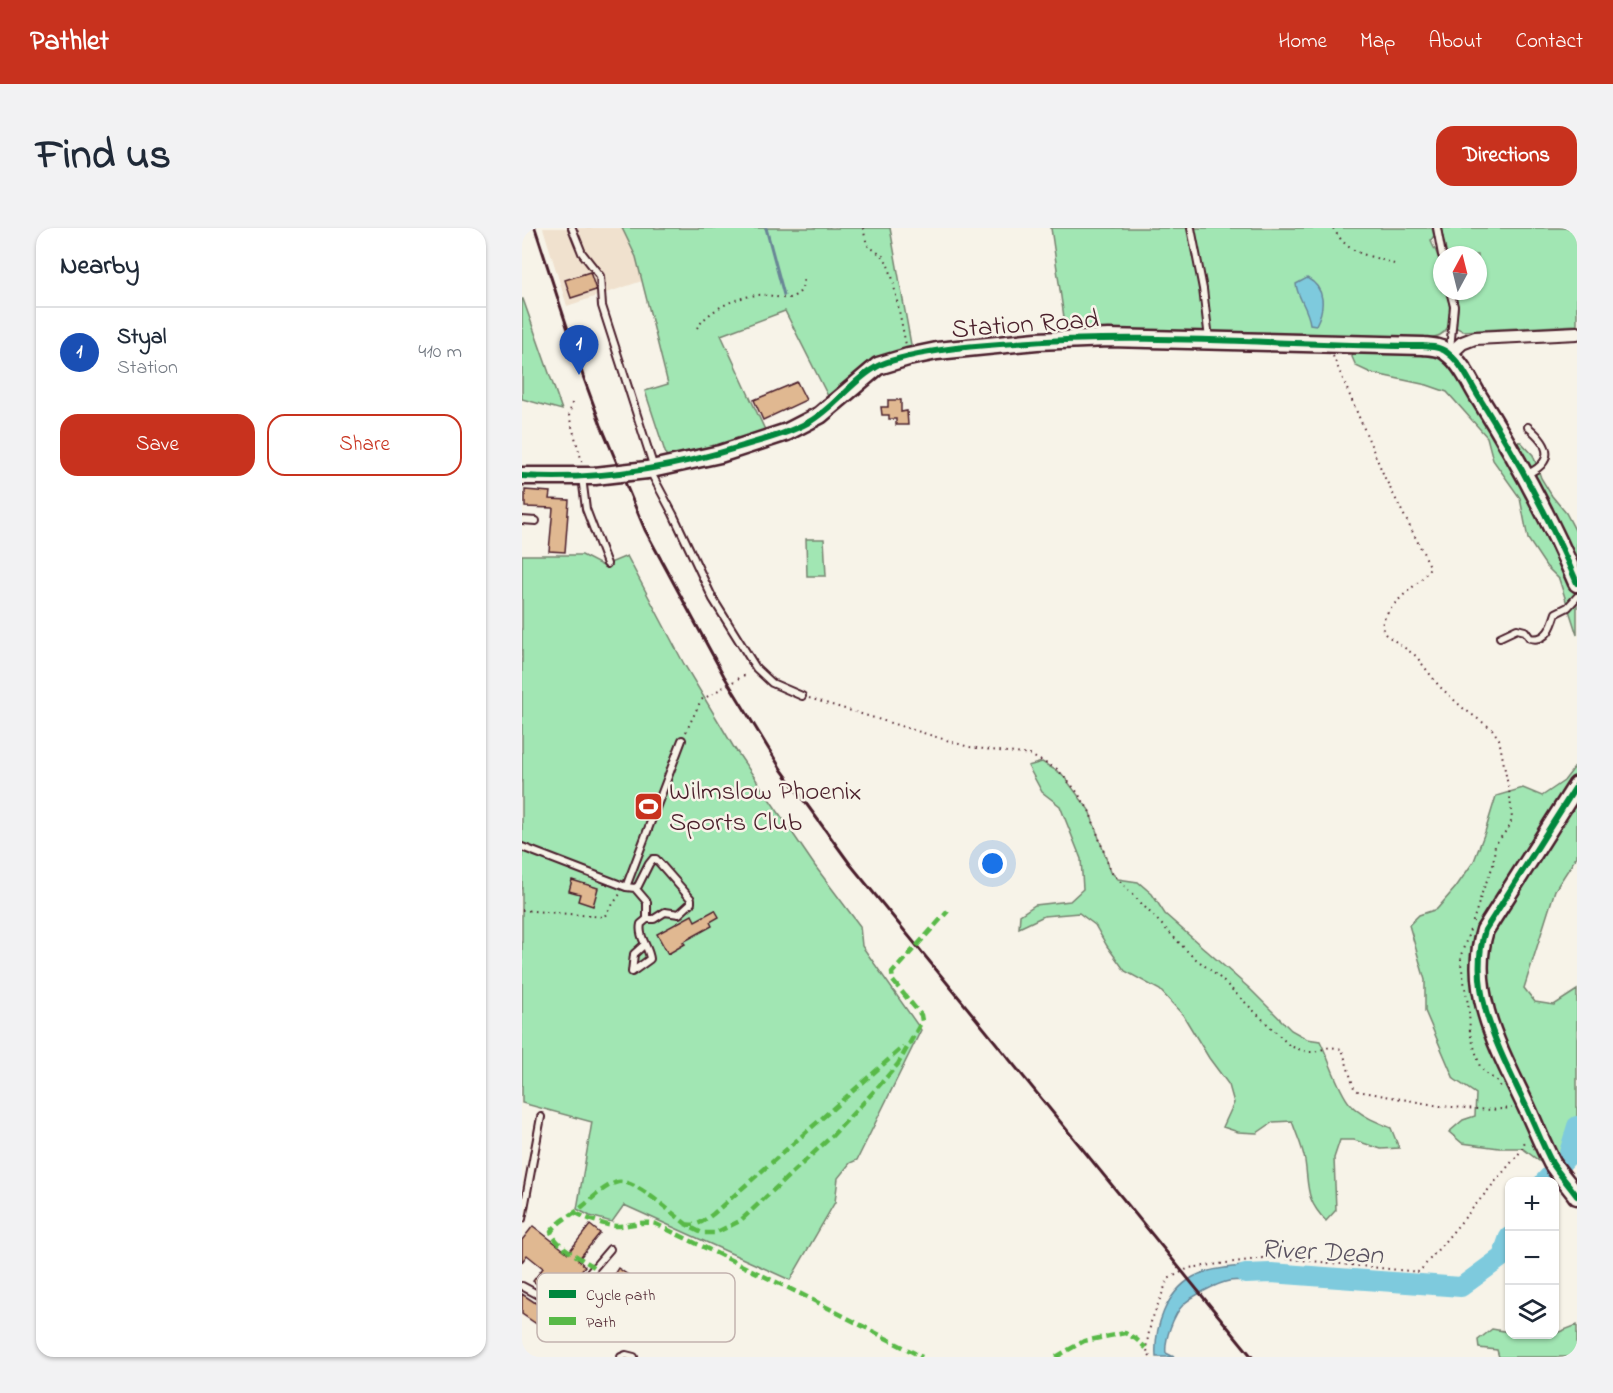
<!DOCTYPE html>
<meta charset="utf-8">
<style>
body{margin:0;font-family:"Indie Flower",sans-serif;background:#f2f2f3;color:#1f2937}
.controls{position:absolute;right:18px;bottom:18px;display:grid;overflow:hidden;border-radius:12px;box-shadow:0 2px 4px #0004}
.controls button{width:54px;height:54px;display:grid;place-items:center;padding:0;border:0;border-bottom:2px solid #e0e1e3;background:#fff;color:#1f2937;font:30px sans-serif}
.compass{position:absolute;left:911px;top:18px;width:54px;height:54px;border-radius:50%;background:#fff;box-shadow:0 2px 4px #0004;rotate:7deg}
.you{position:absolute;left:471px;top:636px;width:21px;height:21px;margin:-15px;border:4px solid #fff;border-radius:50%;background:#1a73e8;box-shadow:0 0 0 9px #1a73e833}
.badge{display:grid;place-items:center;width:39px;height:39px;border-radius:50%;background:#c8321e;color:#fff;font-size:20px;font-weight:700}
.pin{position:absolute;translate:-50% -50px;filter:drop-shadow(0 2px 3px #0008)}
.pin::after{content:'';position:absolute;top:32px;width:21px;height:18px;background:inherit;clip-path:polygon(0 0,100% 0,50% 100%)}
.list{margin:0;padding:0;list-style:none}
h2{display:flex;justify-content:space-between;align-items:center;height:78px;margin:0;padding:0 24px;font-size:26px}
h2 small{font-size:20px;font-weight:400;color:#747a83}
.list li{display:grid;grid-template-columns:39px 1fr auto;gap:18px;align-items:center;box-sizing:border-box;height:90px;padding:0 24px;border-top:2px solid #e0e1e3}
.list b{display:block;font-size:22px;white-space:nowrap}
.list p{margin:0;font-size:20px;white-space:nowrap;color:#747a83}
.list em{font-size:20px;font-style:normal;color:#747a83}
.actions{display:flex;gap:12px;padding:18px 24px}
.actions a{flex:1;padding:14px 0;border:2px solid #c8321e;border-radius:18px;text-align:center;font-size:21px;color:#c8321e}
.actions .main{background:#c8321e;color:#fff}
.icon{flex:none;width:33px;height:33px;fill:none;stroke:currentColor;stroke-width:2;stroke-linecap:round;stroke-linejoin:round}
.map{position:relative;flex:none;width:1055px;height:1129px;overflow:hidden;border-radius:18px}
header{display:flex;align-items:center;gap:36px;box-sizing:border-box;height:84px;padding:0 30px;background:#c8321e;color:#fff}
header strong{font-size:28px}
nav{display:flex;gap:33px;margin-inline-start:auto;font-size:21px}
.intro{display:flex;align-items:center;justify-content:space-between;box-sizing:border-box;height:144px;padding:0 36px}
h1{margin:0;font-size:42px}
.button{padding:15px 27px;border-radius:18px;background:#c8321e;color:#fff;font-size:21px;font-weight:700}
main{display:flex;gap:36px;padding:0 36px}
aside{flex:1;background:#fff;border-radius:18px;box-shadow:0 2px 4px #0004}
.map>svg:first-child{display:block}
.built{fill:#f0e1ce}
.green{fill:#a1e6b3;stroke:#76826f;stroke-width:1.5}
.water{fill:#7ecadd;stroke:#698696;stroke-width:1.5}
.lines{fill:none;stroke-linecap:round;stroke-linejoin:round}
.stream{stroke:#698696;stroke-width:3}
.river{stroke:#7ecadd;stroke-width:20}
.building{fill:#e0b891;stroke:#4a1f2b;stroke-width:1.5}
.lane-casing{stroke:#4a1f2b;stroke-width:10}
.street-casing{stroke:#4a1f2b;stroke-width:16}
.secondary-casing{stroke:#4a1f2b;stroke-width:21}
.path{stroke:#4a1f2b;stroke-width:2;stroke-dasharray:1.5 4.5;stroke-linecap:butt}
.lane{stroke:#f7f3e8;stroke-width:6}
.street{stroke:#f7f3e8;stroke-width:12}
.secondary{stroke:#f7f3e8;stroke-width:16}
.rail{stroke:#4a1f2b;stroke-width:3}
.secondary-bridge-casing{stroke:#4a1f2b;stroke-width:21;stroke-linecap:butt}
.path-bridge{stroke:#4a1f2b;stroke-width:2;stroke-dasharray:1.5 4.5;stroke-linecap:butt}
.secondary-bridge{stroke:#f7f3e8;stroke-width:16}
.quiet{stroke:#58b947;stroke-width:4.5;stroke-dasharray:9 4.5;stroke-linecap:butt}
.cycleway-casing{stroke:#f7f3e8;stroke-width:10}
.cycleway{stroke:#00873e;stroke-width:6}
.labels{text-anchor:middle;stroke-width:5;stroke-linejoin:round;paint-order:stroke}
.street-label{font-size:27px;fill:#4a1f2b;stroke:#f7f3e8}
.poi-label{font-size:27px;fill:#4a1f2b;stroke:#f7f3e8;text-anchor:start}
.water-label{font-size:28px;font-style:italic;fill:#5a5260;stroke:#f7f3e8}
.key{fill:#f7f3e8;stroke:#c3b3af;stroke-width:1.5}
.key-label{font-size:16px;fill:#4a1f2b}
</style>
<header>
<strong>Pathlet</strong>
<nav><a>Home</a><a>Map</a><a>About</a><a>Contact</a></nav>
</header>
<div class="intro"><h1>Find us</h1><a class="button">Directions</a></div>
<main>
<aside>
<h2>Nearby<small></small></h2>
<ul class="list">
<li><span class="badge" style="background:#1a4fb4">1</span><div><b>Styal</b><p>Station</p></div><em>410 m</em></li>
</ul>
<div class="actions"><a class="main">Save</a><a>Share</a></div>
</aside>
<div class="map">
<svg width="1055" height="1129" viewBox="0 0 1055 1129">
<rect width="100%" height="100%" fill="#f7f3e8"/>
<filter id="ink" filterUnits="userSpaceOnUse"><feTurbulence type="fractalNoise" baseFrequency=".0167" numOctaves="2"/><feDisplacementMap in="SourceGraphic" scale="12" xChannelSelector="R" yChannelSelector="G"/><feConvolveMatrix kernelMatrix="1 2 1 2 8 2 1 2 1" color-interpolation-filters="sRGB"/></filter>
<g filter="url(#ink)">
<!-- built -->
<path class="built" d="M21,0H100L114,29L120,53L45,78Z"/>
<!-- green -->
<path class="green" d="M100,0H368L390,122L359,132L333,146L308,172L263,83L199,107L244,204L202,218L145,230L123,163L146,156L114,29Z
M529,0H910L912,8L909,12C910,18 913,20 915,26C920,39 920,50 920,63H925V66C928,79 933,99 918,107C902,115 830,109 809,109C720,106 632,104 544,103Z
M919,0H1055V97L941,103L933,99L936,81L932,63H956V27H925Z
M0,71H1L40,182L0,171Z
M833,117L918,120L984,213L999,214L1011,227L1019,250L1030,268L1044,285L1055,306V407L1037,351L1024,338L1006,311L998,270L971,232L965,209L925,164L905,157L849,145L834,138L830,129Z
M284,311H302L304,348H285Z
M0,327H60L81,338L105,328L162,436L211,518L293,638L338,698L340,718L399,802L335,932L328,935L316,950L313,974L268,1052L102,977L90,994L68,988L55,981L70,894L0,875Z
M520,534L540,546L567,582L589,644L596,651L616,654L630,666L643,686L727,760L769,802L785,811L798,813C807,831 816,862 828,876C839,888 855,894 869,900L877,920L859,921L832,912H818L812,930L814,982L804,993C783,971 787,960 783,933C781,919 774,906 770,893L751,894L735,905L716,904L701,899L712,875L707,857L687,830L661,787L638,762L603,743L585,718L573,697L557,685L522,688L497,700L498,687L513,677L548,673L561,661L559,631L538,578L520,564L506,538Z
M1055,536V628L1033,662L1002,760L1013,774L1032,777L1055,762V935L1021,936L1000,920H977L940,915L927,904L941,892L953,888L954,866L932,851L903,783V752L887,697L897,687L915,681L934,659L952,633L963,604L974,568L1001,560L1020,568L1042,553Z
M1055,1097V1129H977L975,1122L957,1120L956,1112L970,1101L987,1104V1106H1032Z"/>
<!-- water -->
<path class="water" d="M785,50C804,60 803,80 794,97L788,96C786,80 775,69 774,56Z
M749,1037V1053C736,1053 720,1051 707,1053C696,1055 668,1069 661,1077C652,1086 642,1112 644,1125L652,1129H634C632,1099 644,1065 671,1049C688,1038 729,1038 749,1037Z"/>
<g class="lines">
<!-- stream -->
<path class="stream" d="M244,0L262,67"/>
<!-- river -->
<path class="river" d="M1022,954L1046,928L1055,898
M723,1046L749,1045L939,1059L980,1029L987,1009"/>
</g>
<!-- building -->
<path class="building" d="M68,44L74,62L49,70L43,52Z
M275,154L284,172L241,192L232,172Z
M366,172H379V184L385,183L386,197H374V191H367V187H360L359,179H366Z
M3,262L28,264L27,271L47,272L43,324L27,323L31,280L3,279Z
M50,652L76,660L71,678L56,673L58,666L47,663Z
M193,682L197,689L188,694L190,698L161,714L163,716L146,726L135,706L170,687L173,693Z
M68,997L78,1005L56,1032L63,1038L46,1059L43,1061L28,1050L20,1060L11,1053L21,1040L5,1027L0,1034V1012L11,998L46,1025Z
M96,1040L106,1047L87,1077L77,1070Z
M0,1066L32,1087L22,1101L0,1086Z"/>
<g class="lines">
<defs>
<path id="lane" d="M50,0L60,25L78,48L80,78L132,240
M669,0L681,61L687,111
M915,0L920,27
M928,122L932,78L928,63
M128,243L151,286L191,371L234,440L250,455L280,468
M1003,247C1033,234 1029,218 1006,199
M60,249L64,281L85,336
M0,292L14,293
M978,409L995,401L1003,403L1008,410C1025,414 1030,398 1034,385L1046,379L1055,369
M0,619L104,659L113,660L125,674V691H132L143,684L157,686L169,675V671L134,631H131L127,636L116,658L113,660
M104,659L160,512
M122,717L112,726L110,744L128,731C127,719 116,709 119,696L125,691
M0,991L19,889
M0,1058L30,1074L53,1062L88,1021
M99,1129L104,1127L112,1129"/>
<path id="street" d="M928,126L940,115L953,110L1055,105"/>
<path id="secondary" d="M125,242L198,226L265,204L298,187L356,138L386,129L415,123L515,113L587,110L901,118C911,119 920,119 927,126C941,137 949,157 958,171C995,230 1028,291 1055,355
M0,248H73
M1055,557L963,702C944,763 978,823 1003,876C1012,895 1020,916 1030,935C1037,946 1047,957 1055,968"/>
</defs>
<!-- lane casing -->
<use href="#lane" class="lane-casing"/>
<!-- street casing -->
<use href="#street" class="street-casing"/>
<!-- secondary casing -->
<use href="#secondary" class="secondary-casing"/>
<!-- path -->
<path class="path" d="M341,0L345,17L362,29L365,35L370,48L384,117
M811,0C828,29 844,25 872,36
M175,100C188,80 221,65 245,67C254,68 263,73 272,68C280,65 282,56 281,48
M811,128L863,250L908,338C904,356 848,383 863,406L894,428L917,458L942,481L970,501L977,511L988,568L990,591L987,599L973,617L971,638L961,662L950,696
M50,175L47,188L60,234
M287,470L447,519L508,527L535,541L553,561L567,582L589,644L669,727L698,750L768,818L785,824H792L808,819L820,821L832,860L836,863L918,878L969,882L990,880
M164,504L179,472L190,466
M0,682L82,689L98,666
M948,702L939,727V736L947,782L948,805L958,839L962,844L975,853L979,859
M628,1129L624,1120L629,1094L646,1051L667,1040L750,1029L897,1044L999,923L1004,911"/>
<!-- lane -->
<use href="#lane" class="lane"/>
<!-- street -->
<use href="#street" class="street"/>
<!-- secondary -->
<use href="#secondary" class="secondary"/>
<!-- rail -->
<path class="rail" d="M13,0L61,148L79,197L123,302L202,448L259,541L328,636L730,1129"/>
<defs>
<path id="secondary-bridge" d="M73,248L125,242"/>
</defs>
<!-- secondary-bridge casing -->
<use href="#secondary-bridge" class="secondary-bridge-casing"/>
<!-- path-bridge -->
<path class="path-bridge" d="M190,466L226,445"/>
<!-- secondary-bridge -->
<use href="#secondary-bridge" class="secondary-bridge"/>
<!-- quiet -->
<path class="quiet" d="M53,985C66,990 81,998 95,998C109,998 121,992 134,996L285,1069L400,1129
M163,996C175,999 182,993 191,986L381,819
M72,1039C59,1030 35,1019 29,1004C37,992 51,987 61,978C71,970 83,957 96,954C115,951 153,989 170,1000L180,1005H193L218,993L310,908L355,860L376,836L400,793L399,787L371,753L370,745L426,683
M534,1129L562,1113L603,1105L614,1111L624,1120"/>
<defs>
<path id="cycleway" d="M0,248C75,253 150,240 221,218C244,211 267,205 287,194C313,179 330,152 356,138C365,133 377,131 387,128C422,120 458,117 494,115C630,104 766,118 901,118C911,119 920,119 927,126C941,137 949,157 958,171C995,230 1028,291 1055,355
M1055,557L963,702C944,763 978,823 1003,876C1012,895 1020,916 1030,935C1037,946 1047,957 1055,968"/>
</defs>
<!-- cycleway casing -->
<use href="#cycleway" class="cycleway-casing"/>
<!-- cycleway -->
<use href="#cycleway" class="cycleway"/>
</g>
</g>
<!-- icons -->
<defs>
<symbol id="stadium-square" viewBox="-11 -11 22 22"><rect x="-9" y="-9" width="18" height="18" rx="4" fill="#c8321e" stroke="#f7f3e8"/><path d="M0-5a6.5 5 0 1 0 0 10a6.5 5 0 1 0 0-10ZM-3.5-1.8h7v3.6h-7Z" fill="#fff"/></symbol>
</defs>
<g fill-rule="evenodd">
<use href="#stadium-square" x="110" y="562" width="33" height="33"/>
</g>
<g class="labels">
<!-- street labels -->
<g class="street-label">
<text transform="translate(503 95) rotate(-4)" y="9">Station Road</text>
</g>
<!-- poi labels -->
<g class="poi-label">
<text x="147" y="571">Wilmslow Phoenix<tspan x="147" dy="31">Sports Club</tspan></text>
</g>
<!-- water labels -->
<g class="water-label">
<text transform="translate(800 1022) rotate(3)" y="10">River Dean</text>
</g>
</g>
<!-- legend -->
<rect x="15" y="1045" width="198" height="69" rx="9" class="key"/>
<rect x="27" y="1062" width="27" height="8" fill="#00873e"/>
<rect x="27" y="1089" width="27" height="8" fill="#58b947"/>
<g class="key-label">
<text x="64" y="1072">Cycle path</text>
<text x="64" y="1099">Path</text>
</g>
</svg>
<div class="controls">
<button>+</button>
<button>−</button>
<button><svg class="icon" aria-label="layers" viewBox="0 0 24 24"><path d="M12 4l9 5-9 5-9-5zM3 14l9 5 9-5"/></svg></button>
</div>
<svg class="compass" viewBox="-18 -18 36 36"><path d="M0-13l5 13h-10z" fill="#e53935"/><path d="M0 13l5-13h-10z" fill="#747a83"/></svg>
<div class="you"></div>
<div class="pin badge" style="left:57px;top:147px;background:#1a4fb4">1</div>
</div>
</main>
